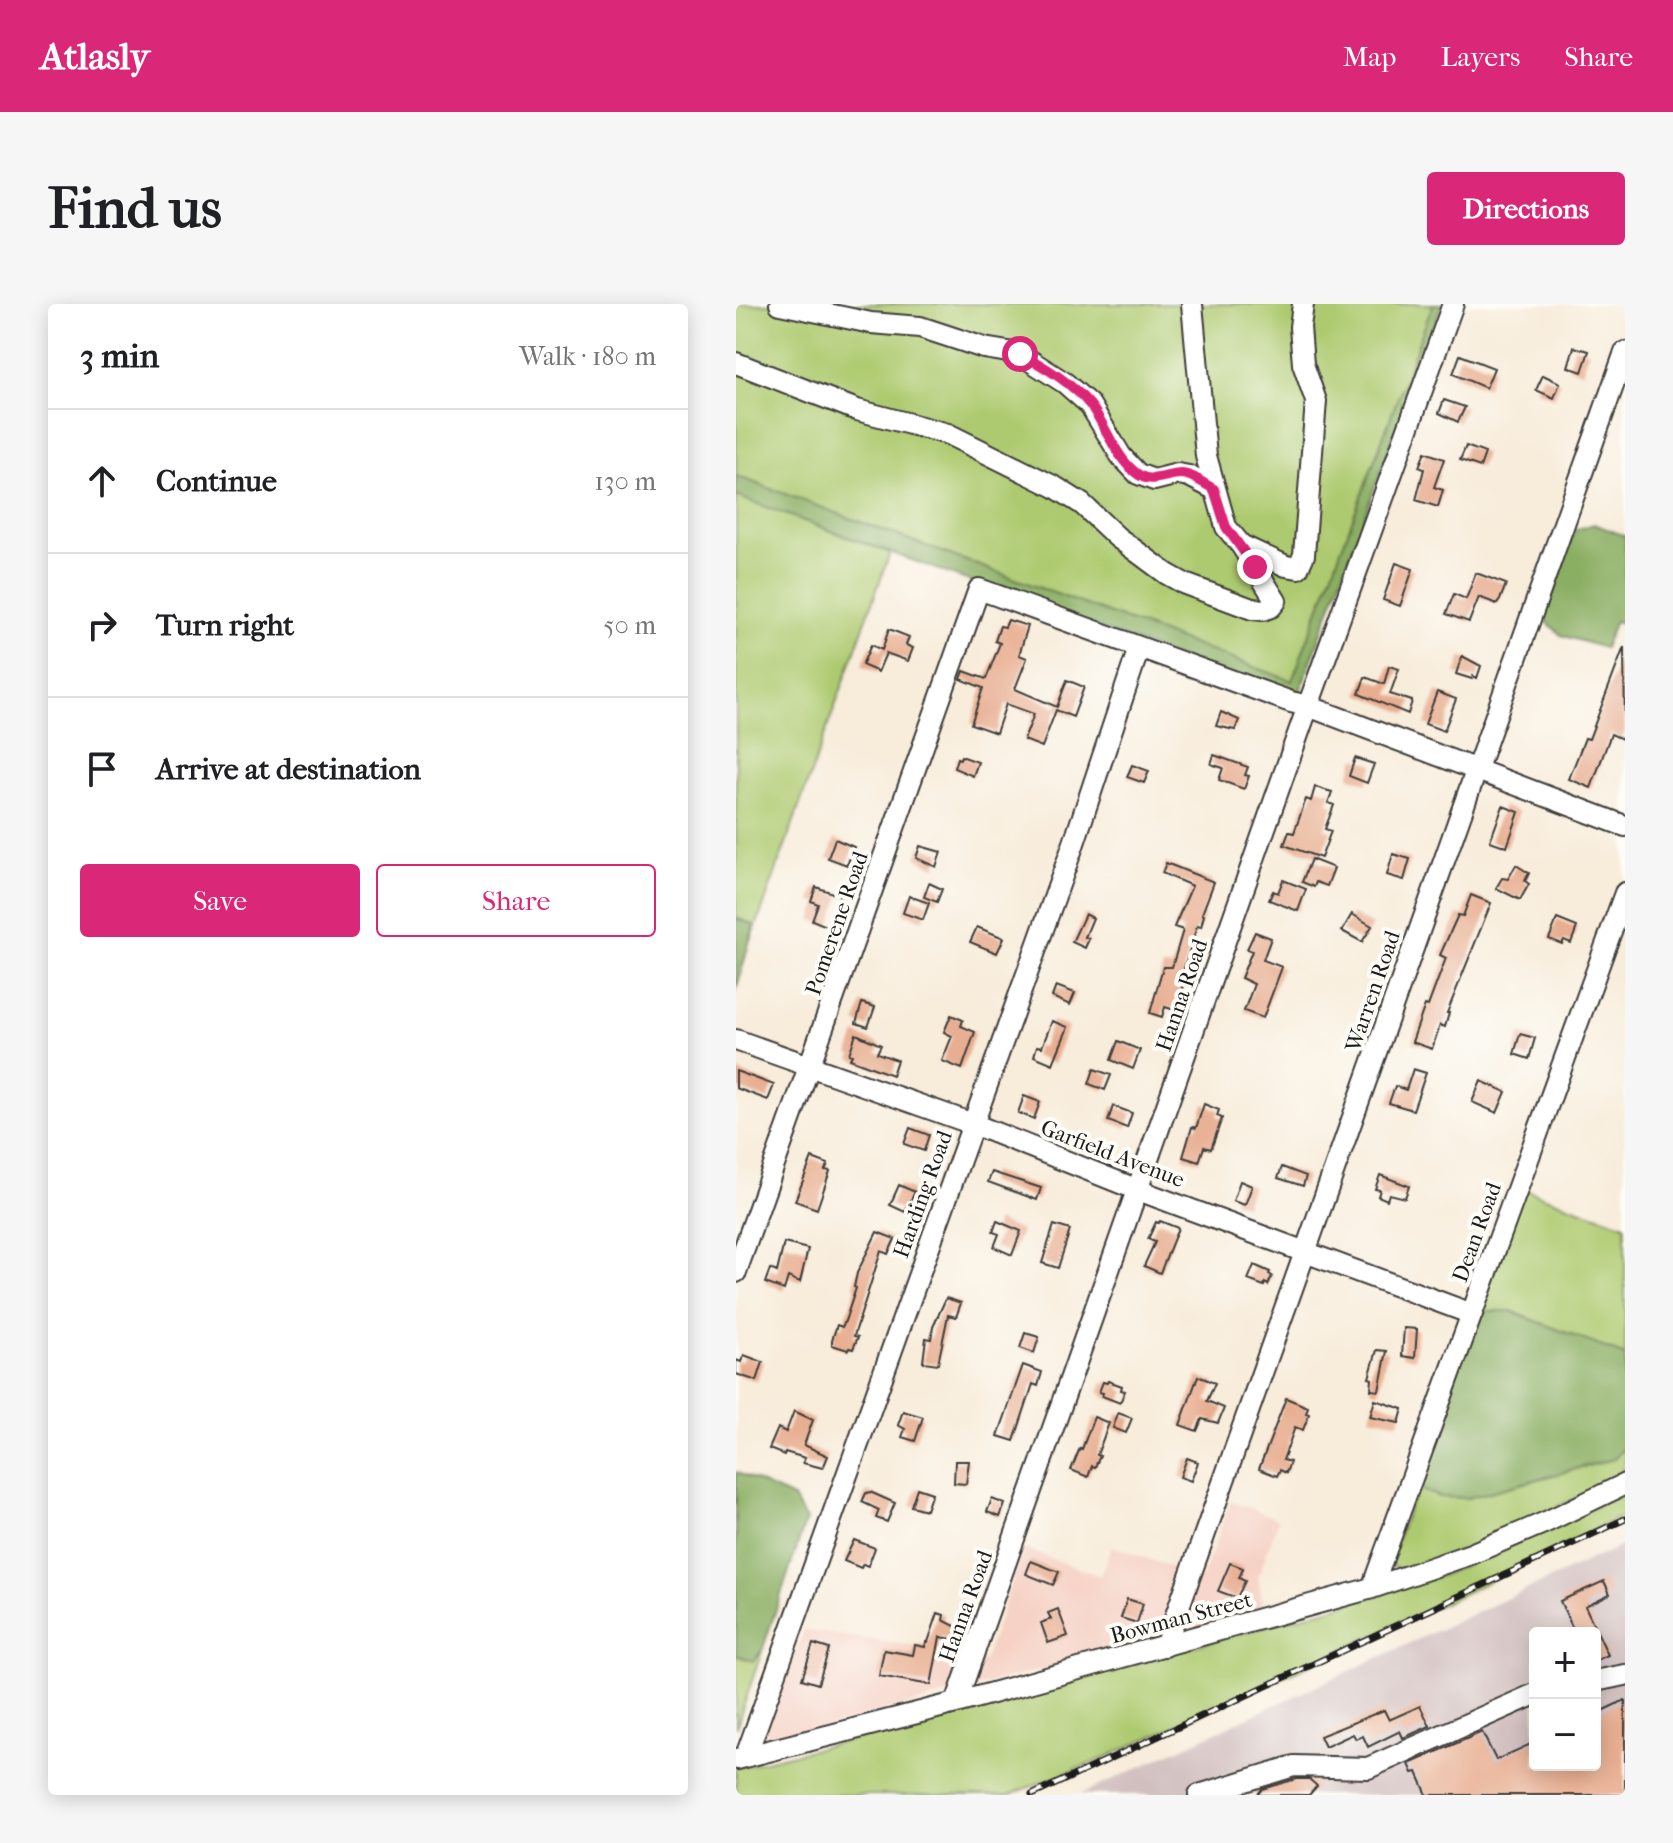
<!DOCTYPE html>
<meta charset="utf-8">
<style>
body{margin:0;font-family:"IM FELL French Canon",serif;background:#f6f6f6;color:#202124}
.controls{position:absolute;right:24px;bottom:24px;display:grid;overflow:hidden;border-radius:8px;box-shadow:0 4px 20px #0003}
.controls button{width:72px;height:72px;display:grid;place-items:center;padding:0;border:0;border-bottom:2px solid #e0e0e0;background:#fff;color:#202124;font:40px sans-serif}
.stop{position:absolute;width:24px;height:24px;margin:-18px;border:6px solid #db2777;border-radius:50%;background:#fff}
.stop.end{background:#db2777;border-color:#fff;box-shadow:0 2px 8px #0008}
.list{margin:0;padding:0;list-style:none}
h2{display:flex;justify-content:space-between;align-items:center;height:104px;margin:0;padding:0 32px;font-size:34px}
h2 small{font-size:26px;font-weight:400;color:#757577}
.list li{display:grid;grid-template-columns:52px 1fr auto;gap:24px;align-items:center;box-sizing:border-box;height:144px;padding:0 32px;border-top:2px solid #e0e0e0}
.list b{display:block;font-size:30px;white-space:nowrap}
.list em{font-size:26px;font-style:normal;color:#757577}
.actions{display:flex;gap:16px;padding:24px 32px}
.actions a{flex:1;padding:18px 0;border:2px solid #db2777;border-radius:8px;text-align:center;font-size:28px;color:#db2777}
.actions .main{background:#db2777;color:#fff}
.icon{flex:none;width:44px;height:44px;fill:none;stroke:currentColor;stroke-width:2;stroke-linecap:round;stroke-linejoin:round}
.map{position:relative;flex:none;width:889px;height:1491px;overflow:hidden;border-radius:8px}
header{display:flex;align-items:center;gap:48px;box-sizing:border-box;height:112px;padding:0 40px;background:#db2777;color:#fff}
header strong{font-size:38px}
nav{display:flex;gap:44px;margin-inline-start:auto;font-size:28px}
.intro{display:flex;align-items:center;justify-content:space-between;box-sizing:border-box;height:192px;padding:0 48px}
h1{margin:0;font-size:56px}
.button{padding:20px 36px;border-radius:8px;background:#db2777;color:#fff;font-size:28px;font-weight:700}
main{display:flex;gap:48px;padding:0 48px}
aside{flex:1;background:#fff;border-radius:8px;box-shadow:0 4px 20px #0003}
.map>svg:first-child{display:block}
.built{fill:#f6d1c5}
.industrial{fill:#d1bfbf;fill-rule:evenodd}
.green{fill:#aeca70;stroke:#657346;stroke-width:2}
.forest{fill:#8aae62;stroke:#53653f;stroke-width:2}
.building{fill:#e8ae91}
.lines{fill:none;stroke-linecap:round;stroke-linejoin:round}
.minor-casing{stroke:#3d3b38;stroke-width:24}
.minor{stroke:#fff;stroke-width:20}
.rail-casing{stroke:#1c1c1c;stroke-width:7}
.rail{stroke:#fdfcf7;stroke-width:4;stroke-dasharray:12;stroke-linecap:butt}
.route{stroke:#db2777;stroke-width:10}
.labels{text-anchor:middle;stroke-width:8;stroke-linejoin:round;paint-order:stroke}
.street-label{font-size:22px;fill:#1c1c1c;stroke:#fdfcf7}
</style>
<header>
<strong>Atlasly</strong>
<nav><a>Map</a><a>Layers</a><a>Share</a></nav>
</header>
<div class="intro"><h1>Find us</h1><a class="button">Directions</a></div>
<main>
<aside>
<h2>3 min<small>Walk · 180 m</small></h2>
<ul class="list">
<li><svg class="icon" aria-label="ahead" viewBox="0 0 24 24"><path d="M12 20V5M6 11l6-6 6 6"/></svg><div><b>Continue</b></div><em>130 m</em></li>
<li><svg class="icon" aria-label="right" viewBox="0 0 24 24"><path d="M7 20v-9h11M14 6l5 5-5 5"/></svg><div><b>Turn right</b></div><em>50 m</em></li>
<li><svg class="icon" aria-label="arrive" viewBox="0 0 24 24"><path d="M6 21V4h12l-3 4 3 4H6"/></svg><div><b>Arrive at destination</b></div></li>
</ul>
<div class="actions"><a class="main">Save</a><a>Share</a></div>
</aside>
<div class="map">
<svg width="889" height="1491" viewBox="0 0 889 1491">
<rect width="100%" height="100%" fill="#fdfcf7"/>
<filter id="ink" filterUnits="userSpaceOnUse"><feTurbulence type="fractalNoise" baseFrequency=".0125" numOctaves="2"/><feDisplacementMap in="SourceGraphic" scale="16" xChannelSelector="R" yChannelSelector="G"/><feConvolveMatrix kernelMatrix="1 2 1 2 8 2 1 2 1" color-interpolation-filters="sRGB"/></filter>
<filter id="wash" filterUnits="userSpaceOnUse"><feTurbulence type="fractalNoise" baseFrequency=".006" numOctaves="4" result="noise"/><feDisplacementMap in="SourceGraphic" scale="32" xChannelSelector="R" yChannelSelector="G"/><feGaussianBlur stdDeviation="1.8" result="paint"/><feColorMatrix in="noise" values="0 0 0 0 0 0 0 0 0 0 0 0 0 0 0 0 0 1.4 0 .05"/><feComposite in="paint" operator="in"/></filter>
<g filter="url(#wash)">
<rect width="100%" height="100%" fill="#f8ecda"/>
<!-- built -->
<path class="built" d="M495,1197L543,1215L522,1273L528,1306L23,1441L68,1326L182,1343L183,1339L207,1343V1349L248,1357L288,1245L364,1272L376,1242L466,1274Z"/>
<!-- industrial -->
<path class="industrial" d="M889,1240V1491H343L868,1250ZM799,1329H859V1461H799Z"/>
<!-- green -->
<path class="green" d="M0,0H697L556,377L0,172Z
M0,192L154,249L15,637L18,621L0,614Z
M787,885L889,921V1052L775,1007H742Z
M889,1143V1158L882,1175L727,1246L669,1266L660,1264L653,1257L680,1184L731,1194L877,1155Z
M889,1189V1211L687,1309L364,1456L273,1491H0V1464L165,1424L642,1291L707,1271Z
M26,1347L0,1424V1351L17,1357Z"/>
<!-- forest -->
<path class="forest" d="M697,0H706L562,393L554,394L0,192V172L556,377Z
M858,220L889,232V320L879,317L868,344L825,331L808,315L839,226Z
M0,614L18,621L0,687Z
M742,1007H775L889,1052V1143L877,1155L731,1194L703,1193L680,1184Z
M0,1168L57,1194L70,1216L26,1347L17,1357L0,1351Z"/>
<g id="blocks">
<!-- building -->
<path class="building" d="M838,43L853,47L846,68L832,63Z
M724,51L758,64L750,84L717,70Z
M807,71L824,79L818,94L800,86Z
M708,96L729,103L722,118L703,109Z
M730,142L749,149L744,163L724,156Z
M689,148L708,155L698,183L707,186L702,203L680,196L688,165L683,163Z
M660,259L677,265L664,302L647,296Z
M740,269L770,280L764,296L761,300L743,293L733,318L710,310L718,290L730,295Z
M272,316L292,322L283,351L291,354L279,385L321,403L331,376L348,383L337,413L320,406L306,443L288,436L298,410L270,400L260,429L235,420L247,384L225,375L228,367L250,375L264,339L259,337L264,322L269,323Z
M153,325L173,333L170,341L177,344L172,357L150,349L142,368L126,361L135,341L146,346Z
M888,343L889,427L886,435L875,430L855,484L833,475L849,434L853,435Z
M726,352L745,362L741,374L737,372L736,375L720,370Z
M653,362L663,365L654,390L676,397L672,410L623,390L629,373L648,380Z
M701,388L720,395L708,427L689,420Z
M485,408L503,416L499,426L480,422Z
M478,451L512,463L509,471L513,472L508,485L483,476L487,464L475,460Z
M225,452L242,458L237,472L218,464L221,454L224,455Z
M619,454L638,460L631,479L613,472Z
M396,461L413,467L408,479L391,473Z
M579,483L596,488L592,499L598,501L589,525L595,527L585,554L548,541L553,528L558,529L570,495L575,497Z
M767,502L783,508L771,543L754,537Z
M99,535L118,543L111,561L92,554Z
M184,542L205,548L200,563L180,554Z
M657,550L674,555L668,576L651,571Z
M575,555L598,564L591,582L580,578L578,583L566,578Z
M430,559L478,578L466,610L468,611L465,623L461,622L447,668H449L442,707L429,703L426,713L414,709L427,663H436L447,626L438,623L456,582L426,569Z
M780,561L793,569L789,577L793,580L784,596L760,584L766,574L772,575Z
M547,576L570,585L562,607L533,596L537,587L542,589Z
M193,579L206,585L201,598L188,593Z
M80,583L105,592L93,623L76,616L82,600L75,597Z
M735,591L755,599L711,709H713L709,723L704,721L696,745L676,738L689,701L692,702L710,654L704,651L722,611L727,612Z
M173,592L193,599L187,616L167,609Z
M349,610L357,614L349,633L353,635L349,644L336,638Z
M616,610L636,622L626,638L606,627Z
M821,615L841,623L835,639L828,636L826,640L813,635Z
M241,623L268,634L261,649L234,638Z
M519,628L535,634L527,656L546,663L527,714L508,707L518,680L505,674L516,647L511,645Z
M320,682L339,689L334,701L316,693Z
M126,699L139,703L132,723L120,719Z
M215,711L227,716L225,722L239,728L226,765L206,757L216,732L208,728Z
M316,717L332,723L317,760L298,752L301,742L306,743Z
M120,730L145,741L141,749L161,756L156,771L114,755L116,751L113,750Z
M784,730L799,734L793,755L778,750Z
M382,737L404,746L397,765L375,756Z
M358,765L375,771L369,786L353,780Z
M677,765L690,769L677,806L653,799L659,782L670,786Z
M0,767L38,781L32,796L0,784Z
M745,777L770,788L761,809L736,798Z
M288,792L304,798L298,815L282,809Z
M468,800L483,806L481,812L486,814L475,845L468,843L463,858L447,853L456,823L460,824Z
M377,802L396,809L391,824L372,817Z
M174,824L193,831L188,847L168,840Z
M76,854L92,860L89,866L94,867L81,905L59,897Z
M546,863L570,872L567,882L542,874Z
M256,868L305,884L301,896L252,878Z
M644,871L673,882L669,894L653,890L651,896L642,892L644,886L639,885Z
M504,877L516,882L509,901L497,897Z
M163,881L179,888L169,908L154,901Z
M261,917L285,927L276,951L258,943L263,930L257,928Z
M424,917L442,924L424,969L408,962L419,938L412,935L420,918L423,919Z
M318,921L334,926L322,964L306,959Z
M141,928L159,935L152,950L145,947L118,1032L122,1033L117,1045L113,1044L112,1046L96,1041V1036L101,1021L106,1023L109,1017L120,984L118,983L121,969Z
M48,939L72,945L64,978L52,973L48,986L29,979L34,965L41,968Z
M518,961L534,968L533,970L536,972L532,981L529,979L528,982L512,976Z
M210,994L225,999L220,1013L212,1011L202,1060L187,1058L190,1034L195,1035L197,1023Z
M668,1024L681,1025L679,1054L666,1052Z
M289,1029L303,1033L298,1049L284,1044Z
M641,1046L651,1047L643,1087L635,1086L636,1075L633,1074Z
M8,1051L27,1058L21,1077L0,1070V1056L5,1058Z
M287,1061L306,1068L302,1082L297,1080L278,1137L262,1132Z
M462,1072L479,1079L471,1097L488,1104L482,1119L466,1115L461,1127L444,1121Z
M372,1077L386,1082L385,1086L389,1087L384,1099L366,1092L367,1089L363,1088L367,1078L371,1079Z
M550,1094L572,1103L570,1109L573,1110L567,1126L559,1123L547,1156L554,1158L550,1169L544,1166L541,1172L523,1165Z
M639,1096L667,1105L663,1119L634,1113Z
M58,1107L77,1116L68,1141L92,1152L87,1164L67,1159L69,1154L49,1148L48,1151L33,1145L42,1124L50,1128Z
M167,1107L187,1113L179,1137L166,1133L169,1125L162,1121Z
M382,1109L396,1114L390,1129L377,1124Z
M358,1113L373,1119L361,1151L364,1152L359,1163L356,1162L352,1173L335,1166L344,1144L346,1145Z
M451,1154L462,1158L455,1177L444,1173Z
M219,1157H233L230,1180L218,1179Z
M181,1184L196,1189L190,1206L175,1202Z
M134,1188L159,1199L151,1218L140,1214L143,1206L126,1198L130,1189Z
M256,1195L269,1200L264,1213L251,1208Z
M118,1236L139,1244L132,1262L127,1260L125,1264L108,1257Z
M295,1257L323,1268L317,1281L290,1270Z
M494,1259L507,1264L503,1274L509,1277L501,1294L482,1287Z
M868,1277L874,1290L849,1302L872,1351L859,1357V1329H839L824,1297Z
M391,1295L407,1300L401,1319L385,1314Z
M322,1305L332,1332L312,1339L305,1319L315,1315L312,1309Z
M202,1309L208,1311L207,1316L221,1323L217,1335L204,1333L195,1381L143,1372L148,1346L177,1351L179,1341L189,1343L190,1338H192Z
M77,1340L93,1345L82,1380L66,1375Z
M889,1396V1491H691L681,1468L677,1469L673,1460L746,1428L760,1456L799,1438V1461H859V1410Z
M684,1402L694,1422L667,1434L664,1427L632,1443L627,1432L620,1435L617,1430L589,1443L584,1432L648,1406L653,1416Z
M560,1475H573L581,1482L573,1491H521L526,1485Z"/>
</g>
</g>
<g filter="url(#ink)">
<use href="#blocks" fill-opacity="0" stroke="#3d3b38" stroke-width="2"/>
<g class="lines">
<defs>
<path id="minor" d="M44,0L135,19L184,23L248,44L284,50L329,79L354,101L385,152L402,170L418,176L442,170L453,172L478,185
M0,59L121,106L212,130L319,183L346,200L381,233L431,270L449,280L516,305L527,306L535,303L540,297L505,241L490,223L470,152L456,0
M507,242L550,262L562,264L568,251L580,97L567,60L564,23L567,0
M0,736L237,820L402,886L736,1010
M0,968L243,285L555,398L572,402L889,522
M636,1284L889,589
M429,1342L889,48
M859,1377L889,1371
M220,1399L572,402L717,0
M10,1452L338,539L403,344
M1,1455L220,1399L636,1284L735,1250L810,1218L889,1180
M463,1491L558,1462L632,1464L799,1390"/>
</defs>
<!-- minor casing -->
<use href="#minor" class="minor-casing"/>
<!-- minor -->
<use href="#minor" class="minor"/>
<defs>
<path id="rail" d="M296,1491L889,1215"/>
</defs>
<!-- rail casing -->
<use href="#rail" class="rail-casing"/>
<!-- rail -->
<use href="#rail" class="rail"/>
</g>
</g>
<g class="lines" filter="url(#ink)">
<!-- route -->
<path class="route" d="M284,50C307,61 337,80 354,101C371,122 379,155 403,171C417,180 430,170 445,170C456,170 468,180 478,185L490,223L519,263"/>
</g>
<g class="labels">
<!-- street labels -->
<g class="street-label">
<text transform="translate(100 619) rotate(-71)" y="8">Pomerene Road</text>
<text transform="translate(636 687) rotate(-71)" y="8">Warren Road</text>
<text transform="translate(445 691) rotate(-71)" y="8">Hanna Road</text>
<text transform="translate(377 849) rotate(21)" y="8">Garfield Avenue</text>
<text transform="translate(186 890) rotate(-70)" y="8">Harding Road</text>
<text transform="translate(740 928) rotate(-70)" y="8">Dean Road</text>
<text transform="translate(229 1302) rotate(-70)" y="8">Hanna Road</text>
<text transform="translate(445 1313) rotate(-15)" y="8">Bowman Street</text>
</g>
</g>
</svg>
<div class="controls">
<button>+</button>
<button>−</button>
</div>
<div class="stop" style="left:284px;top:50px"></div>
<div class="stop end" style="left:519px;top:263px"></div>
</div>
</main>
